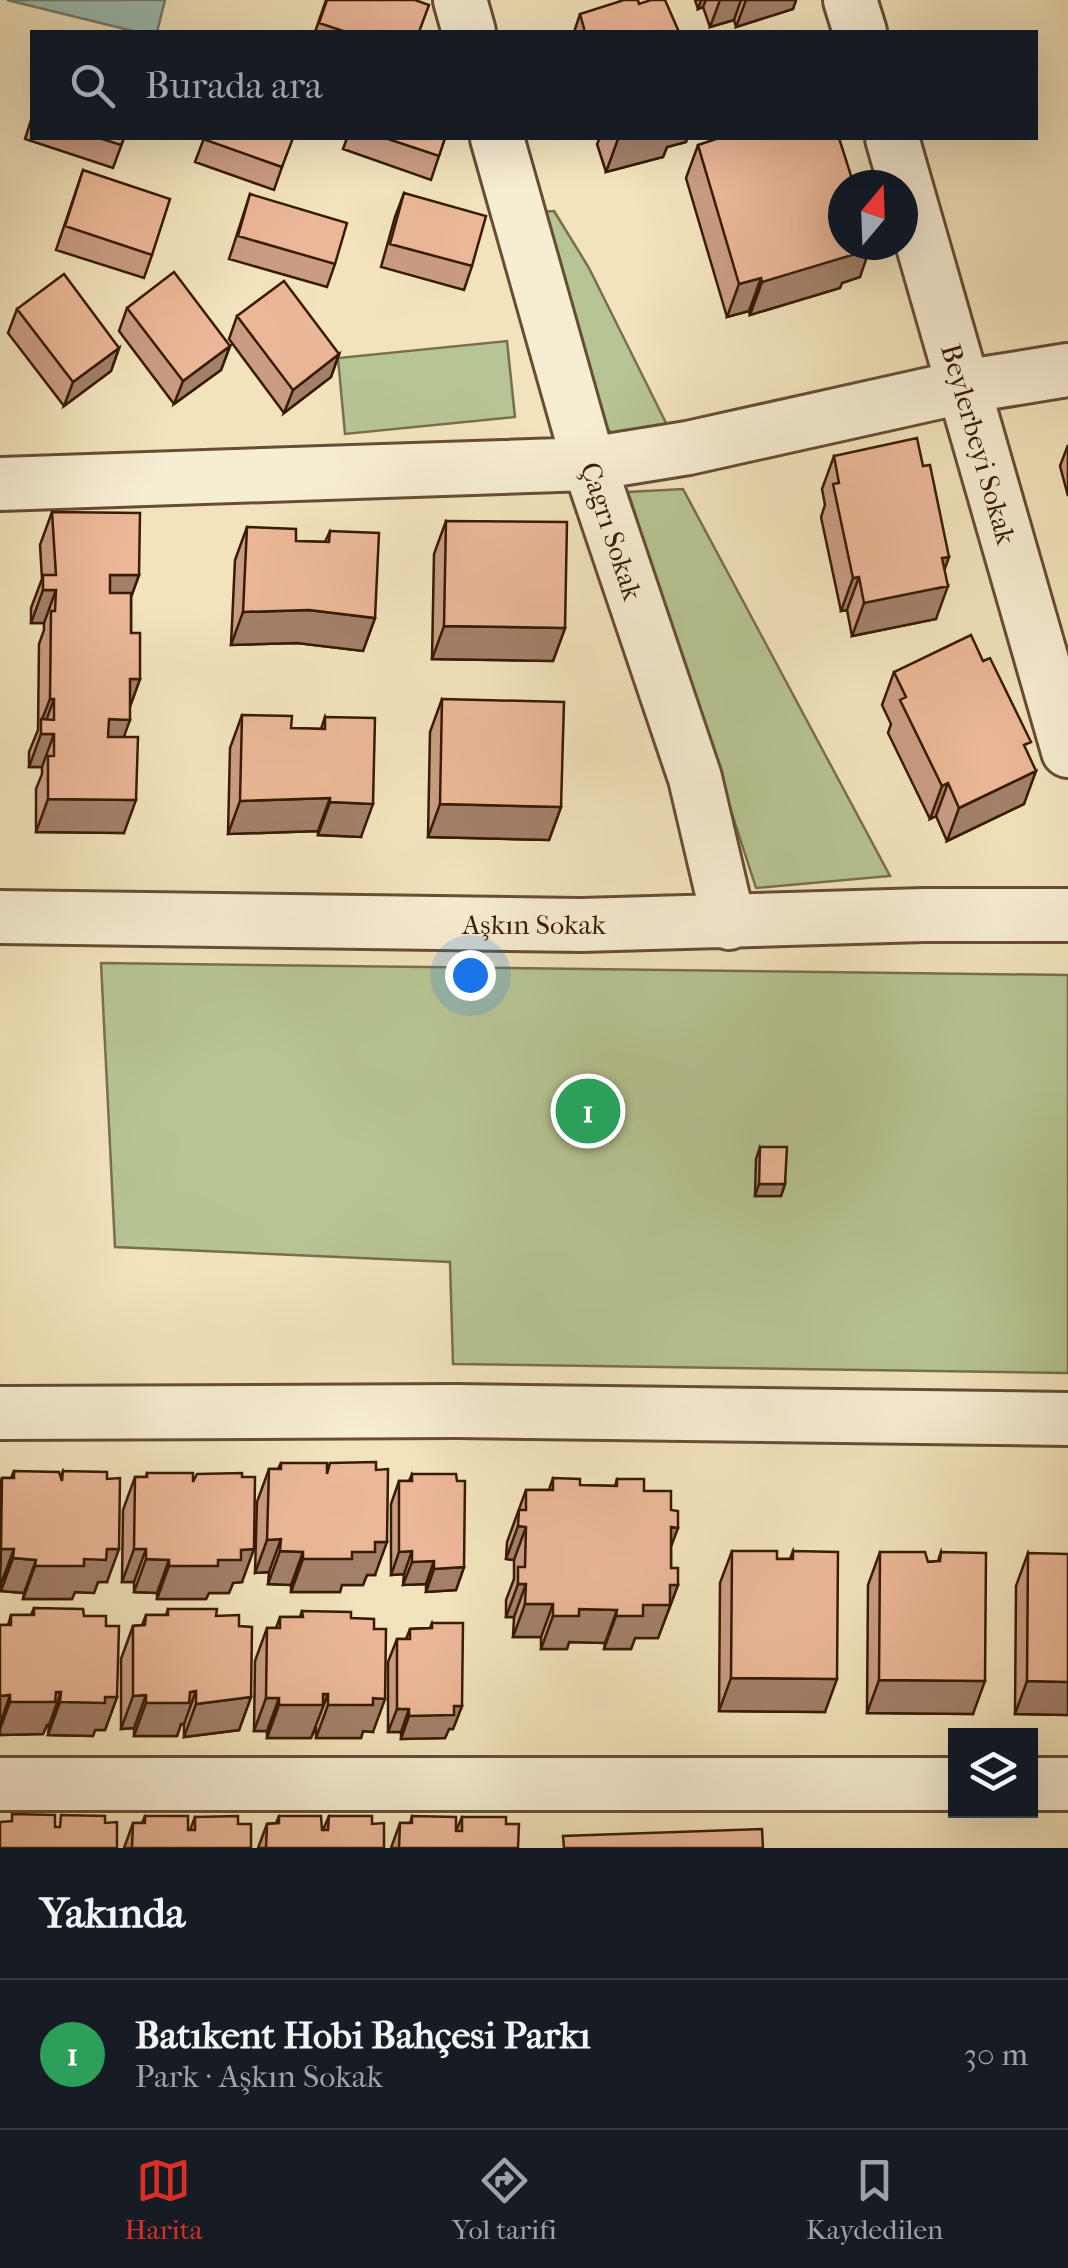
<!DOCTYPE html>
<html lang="tr">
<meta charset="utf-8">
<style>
body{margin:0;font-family:"IM FELL French Canon",serif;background:#20242c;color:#f1f3f6}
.controls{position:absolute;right:30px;bottom:30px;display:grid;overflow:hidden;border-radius:0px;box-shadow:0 10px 40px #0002}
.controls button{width:90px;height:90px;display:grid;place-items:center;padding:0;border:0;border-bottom:2px solid #363941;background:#171b24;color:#f1f3f6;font:50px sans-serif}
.compass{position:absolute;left:828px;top:170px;width:90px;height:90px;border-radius:50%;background:#171b24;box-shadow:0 10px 40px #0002;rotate:19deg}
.you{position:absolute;left:470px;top:975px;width:35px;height:35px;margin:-25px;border:8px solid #fff;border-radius:50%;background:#1a73e8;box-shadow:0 0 0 15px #1a73e833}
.badge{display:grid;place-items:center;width:65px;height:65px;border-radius:50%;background:#d93025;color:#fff;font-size:32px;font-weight:700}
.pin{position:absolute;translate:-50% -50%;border:5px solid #fff;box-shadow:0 2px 10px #0006}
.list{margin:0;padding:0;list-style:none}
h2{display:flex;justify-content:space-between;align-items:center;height:130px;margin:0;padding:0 40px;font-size:42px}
h2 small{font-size:32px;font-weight:400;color:#9ea1a6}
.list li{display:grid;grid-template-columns:65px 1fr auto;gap:30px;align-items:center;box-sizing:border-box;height:150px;padding:0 40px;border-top:2px solid #363941}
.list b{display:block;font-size:38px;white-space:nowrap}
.list p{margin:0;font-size:32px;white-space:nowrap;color:#9ea1a6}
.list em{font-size:32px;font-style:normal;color:#9ea1a6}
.icon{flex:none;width:55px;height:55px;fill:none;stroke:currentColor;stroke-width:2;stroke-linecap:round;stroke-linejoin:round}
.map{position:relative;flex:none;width:1068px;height:1848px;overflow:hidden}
.search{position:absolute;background:#171b24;box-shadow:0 10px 40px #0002;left:30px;right:30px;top:30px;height:110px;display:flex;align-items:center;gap:25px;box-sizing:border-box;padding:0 35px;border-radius:0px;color:#9ea1a6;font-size:38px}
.sheet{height:280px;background:#171b24}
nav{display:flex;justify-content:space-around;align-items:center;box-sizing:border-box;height:140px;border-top:2px solid #363941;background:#171b24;font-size:28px;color:#9ea1a6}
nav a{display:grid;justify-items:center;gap:5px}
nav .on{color:#d93025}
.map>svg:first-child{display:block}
.green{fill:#b7c493;stroke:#78704c;stroke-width:2.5}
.water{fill:#9bbeb3;stroke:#737d6d;stroke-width:2.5}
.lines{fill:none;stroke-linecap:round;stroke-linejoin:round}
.minor-casing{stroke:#664d33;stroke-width:58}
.minor{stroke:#f7edd3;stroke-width:52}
.wall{fill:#ca9d83;stroke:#381b05;stroke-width:2.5}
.shaded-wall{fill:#a4806a;stroke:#381b05;stroke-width:2.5}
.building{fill:#ebb798;stroke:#381b05;stroke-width:2.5}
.labels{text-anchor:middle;stroke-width:8;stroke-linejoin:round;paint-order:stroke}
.street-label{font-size:28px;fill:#381b05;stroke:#f7edd3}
</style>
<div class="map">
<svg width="1068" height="1848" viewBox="0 0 1068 1848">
<rect width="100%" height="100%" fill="#f2e3bc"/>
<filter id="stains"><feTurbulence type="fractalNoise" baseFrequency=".002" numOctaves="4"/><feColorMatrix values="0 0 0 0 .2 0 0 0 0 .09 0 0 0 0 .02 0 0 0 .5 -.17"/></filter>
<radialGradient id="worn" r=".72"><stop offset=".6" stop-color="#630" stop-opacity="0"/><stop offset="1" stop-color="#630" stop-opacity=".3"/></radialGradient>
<!-- green -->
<path class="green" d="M554,211L589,268L668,427L620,442L601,422L540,212Z
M507,341L515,417L345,434L338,358Z
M683,489L890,876L756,888L628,492Z
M101,963L1068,975V1373L453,1364L450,1262L115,1247Z"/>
<!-- water -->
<path class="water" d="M7,0H165L157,32H137Z"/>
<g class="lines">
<defs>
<path id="minor" d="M460,0L469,32
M850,0L860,32
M497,138L589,464L695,778L729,923
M892,138L1068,751
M0,484L589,464L688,448L962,387L1068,370
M0,917L581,925L924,915H1068
M0,1413L456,1411L1068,1419
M0,1784H956
M1030,1784H1068"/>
</defs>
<!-- minor casing -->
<use href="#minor" class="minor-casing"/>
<!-- minor -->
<use href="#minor" class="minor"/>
</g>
<!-- wall -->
<path class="wall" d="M326,0L419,32H315Z
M695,0H796L793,9L736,27L734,20L710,27L703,7L698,9Z
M639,4L679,32H574L580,14Z
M32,117V138H124L113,168L25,139Z
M204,138L282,167L274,190L195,162Z
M347,138H445L431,180L343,149Z
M600,138H687L686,142L667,147L663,157L606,172L597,144Z
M717,138H839L860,277L842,283L840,288L750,315L749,311L727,317L686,178L698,145L716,140Z
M83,170L152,255L144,278L56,250Z
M404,193L472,266L464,290L381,267L395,217Z
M250,194L335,264L327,287L229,259Z
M127,308L230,346L221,370L174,404L119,331Z
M17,309L119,348L111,371L64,406L8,333Z
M237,316L339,354L331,377L284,413L229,339Z
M1068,445V496L1060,466Z
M834,456L944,570L936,619L852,636L847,610L841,611L821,517L825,505L822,489Z
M52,512L139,575L131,597V633L140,679L130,706L124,737V833L36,832V789L42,774V767H29V752L38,730L39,644L44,630V623H31V608L42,579L40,545Z
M446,521L565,628L553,661L432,659L434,554Z
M247,527L296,541L325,542L330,531L375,618L363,651L297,643L231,645L235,560Z
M894,672L1027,752L1024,804L947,841L936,816L930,819L888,733L891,724L882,705Z
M442,699L561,807L549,840L428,837L430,732Z
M242,715L291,728L321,729L325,717L361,837L318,835V831L228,834L230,748Z
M760,1147L785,1184L781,1196H755L756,1159Z
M281,1463L327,1471L375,1575H367L363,1585H342L340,1592H291V1585L268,1584L269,1572L255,1573L257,1502L269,1469H278Z
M14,1471L61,1476L63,1471L107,1582H98L94,1593L75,1592L72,1599H23L24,1593L1,1591L0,1483L2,1478H11Z
M147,1473L193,1482L242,1582L233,1583L229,1593H209L206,1599H157V1593L134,1592V1582H122L123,1510L135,1477H146Z
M412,1474L464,1567L456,1590L426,1592V1584L403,1585L404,1574L391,1575V1504L399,1481H409Z
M553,1478L580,1485L615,1486L617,1479L644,1491L671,1548V1568L678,1585L658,1638H635L631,1649H604L605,1643L569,1642L567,1649H541V1637H513L514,1617H506V1600L514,1579V1560L506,1559L507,1542L526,1490H549Z
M732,1551L777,1559H790L793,1551L825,1712L719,1711L720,1583Z
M880,1552L928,1562L938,1561L941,1552L973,1714L867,1713L868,1585Z
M1028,1553L1068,1715L1015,1714L1016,1586Z
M34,1608L84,1616L106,1626L117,1697L105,1730H95L93,1736L48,1735L49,1725H47L43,1734L0,1735V1625H8L11,1615H31Z
M168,1609L216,1616L239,1626L251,1697L239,1730L184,1737V1724H181L177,1736H134V1728L121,1729V1659L133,1626L142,1625L146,1615H166Z
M302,1611L351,1618L373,1732L363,1731L361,1738H316V1727L311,1738H267V1731H254L255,1661L267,1628H276L280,1617H300Z
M432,1623L462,1706L453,1729H449L445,1738L401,1739V1732H388V1662L397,1639H406L410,1629L430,1628Z
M145,1816L188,1830H190L195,1817L238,1824L251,1848H124L133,1823H142Z
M279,1816L322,1830H323L329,1816L372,1824L384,1848H258L267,1824L276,1823Z
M412,1816L456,1831L462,1817L506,1824L518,1848H391L400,1823H410Z"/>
<!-- shaded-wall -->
<path class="shaded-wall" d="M701,0H706L703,7L698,9Z
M720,0H741L734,20L710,27Z
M746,0H796L793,9L736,27Z
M623,138H687L686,142L667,147L663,157L606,172L618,139Z
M871,245L860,277L842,283L840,288L750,315L762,282L850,251Z
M761,278L749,311L727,317L739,284Z
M230,346L221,370L174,404L183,381Z
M119,348L111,371L64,406L73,382Z
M339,354L331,377L284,413L293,390Z
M949,557L938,588L948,586L936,619L852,636L864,603L942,558Z
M110,575H139L127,608H98Z
M859,577L847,610L841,611L853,578Z
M43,590H56L44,623H31Z
M309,610L375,618L363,651L297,643L231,645L243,612Z
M444,626L565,628L553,661L432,659Z
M130,679H140L128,712Z
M50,699H54L42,732L41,722Z
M109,719L130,720L118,753L97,752Z
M41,734H54L42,767H29Z
M1036,771L1024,804L947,841L959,808Z
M948,783L936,816L930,819L942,786Z
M330,798L318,831L228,834L240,801Z
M48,799L136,800L124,833L36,832Z
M330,802L373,804L361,837L318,835Z
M440,804L561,807L549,840L428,837Z
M759,1184H785L781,1196H755Z
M518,1526L526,1527L514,1560L506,1559Z
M671,1527L678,1528L666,1560Z
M281,1539L269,1572L255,1573L267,1540Z
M375,1542H387L375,1575H367L363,1585H342L340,1592H291L303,1559L352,1552Z
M1,1549H14L2,1581L0,1582Z
M107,1549H119L107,1582H98L94,1593L75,1592L72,1599H23L35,1566L84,1559Z
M134,1549H146L134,1582H122Z
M254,1549L242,1582L233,1583L229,1593H209L206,1599H157L169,1566L218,1560L241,1550Z
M280,1551L303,1552L291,1585L268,1584Z
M412,1551L404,1574L391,1575L399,1552Z
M13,1558L36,1560L24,1593L1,1591Z
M146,1559L169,1560L157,1593L134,1592Z
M434,1561L426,1584L403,1585L412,1562Z
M464,1567L456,1590L426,1592L434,1569Z
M518,1584H526L514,1617H506Z
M670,1585H678L658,1638H635L631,1649H604L616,1616L643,1605Z
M525,1604H553L541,1637H513Z
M579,1609L617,1610L605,1643L569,1642L567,1649H541L553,1616Z
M731,1678L837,1679L825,1712L719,1711Z
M879,1680L985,1681L973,1714L867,1713Z
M1027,1681L1068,1682V1715L1015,1714Z
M196,1691L184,1724H181L177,1736H134L146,1703Z
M61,1692L49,1725H47L43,1734L0,1735V1729L10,1702Z
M323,1694H328L311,1738H267L279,1705Z
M10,1695L0,1724V1696Z
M146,1695L134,1728L121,1729L133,1696Z
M105,1697H117L105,1730H95L93,1736L48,1735L60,1702Z
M251,1697L239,1730L184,1737L196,1704Z
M266,1698H279L267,1731H254Z
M373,1698L385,1699L373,1732L363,1731L361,1738H316L328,1705Z
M454,1706H462L453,1729H449L445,1738L401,1739L409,1716Z
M397,1709H409L401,1732H388Z"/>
<!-- building -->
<path class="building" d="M327,0H415L429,5L419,32H346L319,23Z
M624,0H638L639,4L651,0H665L679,32H585L580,14Z
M99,138H124L121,145Z
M204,138H293L282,167L203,139Z
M385,138H445L439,156Z
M719,138H839L854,185H843V245H869L850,251L852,255L762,282L761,278L739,284L698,145Z
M83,170L170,199L152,255L65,226Z
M404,193L486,216L472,266L390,244Z
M250,194L347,223L335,264L238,236Z
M174,272L230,346L183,381L127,308Z
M64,274L119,348L73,382L17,309Z
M284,281L339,354L293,390L237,316Z
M917,438L923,466L930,465L949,557L942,558L948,586L864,603L859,577L853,578L833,484L839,483L834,456Z
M52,512L140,513L139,575H110V593H131V633H140V679H130V720L109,719L108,737H138L136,800L48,799V756H54V734H41V719L54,720V699H50L51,611H55L56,590H43V575H56Z
M446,521L567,522L565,628L444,626Z
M247,527L296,529V541L329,542L330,531L379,533L375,618L309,610L243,612Z
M971,635L983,661L990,658L1031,742L1024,745L1036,771L959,808L948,783L942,786L900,700L906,697L894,672Z
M442,699L564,702L561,807L440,804Z
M242,715L292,716L291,728L325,729V717L375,718L373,804L330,802V798L240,801Z
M760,1147H787L785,1184H759Z
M376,1462V1470L388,1469L387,1542H375V1552H352V1559H303V1552L280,1551L281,1539L267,1540L269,1469H281V1463H327V1474L330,1463Z
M14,1471L59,1472L62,1481L63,1471L107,1472V1479L120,1478L119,1549H107L106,1560L84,1559V1566H35L36,1560L13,1558L14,1549H1L2,1478H14Z
M147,1473H193V1482L197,1474L242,1473V1477H255L254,1549L241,1550V1560H218V1566H169V1560L146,1559V1549H134L135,1477H147Z
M412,1474H456L457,1481H465L464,1567L434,1569V1561L412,1562V1551L399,1552V1481H412Z
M553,1478L580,1479V1485L617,1486V1479H644V1491H671V1510L678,1511V1528L671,1527V1568H678V1585H670V1605H643V1616H616L617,1610L579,1609V1616H553V1604H525L526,1584H518V1567H525L526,1527L518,1526L519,1510H526V1490H553Z
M732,1551H777V1559H793V1551L838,1552L837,1679L731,1678Z
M880,1552H925L928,1562L940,1561L941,1552L986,1553L985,1681L879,1680Z
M1028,1553L1068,1554V1682L1027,1681Z
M34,1608L83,1609L84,1616H106V1626H119L117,1697H105V1703L60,1702L61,1692H56L55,1702H10V1695L0,1696V1625H11V1615H34Z
M168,1609H217L216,1616L239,1615V1626L252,1627L251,1697L196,1704V1691L190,1692L189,1703H146V1695L133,1696V1626L145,1625L146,1615H168Z
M302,1611L351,1612V1618L374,1619V1629H386L385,1699L373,1698V1705H328V1694H323V1705H279V1698H266L267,1628H280V1617H303Z
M432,1623H463L462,1706H454V1715L409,1716V1709H397V1639H410V1629L432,1628Z
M12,1814L55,1815V1827H60L61,1815L105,1816V1823L117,1822V1848H0V1822L12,1821Z
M145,1816H188V1830H195V1817L238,1816V1824H251V1848H132L133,1823H145Z
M279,1816H321L322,1830H328L329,1816H372V1824L384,1823V1848H266L267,1824L279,1823Z
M412,1816L456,1817V1831H462V1817H506V1824H519L518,1848H399L400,1823H412Z
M762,1829L763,1848H564L563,1836Z"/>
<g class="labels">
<!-- street labels -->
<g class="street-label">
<text transform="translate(979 444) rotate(74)" y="10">Beylerbeyi Sokak</text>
<text transform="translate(612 531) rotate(72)" y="10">Çagrı Sokak</text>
<text x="534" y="934">Aşkın Sokak</text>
</g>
</g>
<rect width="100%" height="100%" filter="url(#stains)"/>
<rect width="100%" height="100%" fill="url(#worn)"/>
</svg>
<div class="controls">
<button><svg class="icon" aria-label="layers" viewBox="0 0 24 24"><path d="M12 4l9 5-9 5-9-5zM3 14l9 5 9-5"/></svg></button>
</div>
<svg class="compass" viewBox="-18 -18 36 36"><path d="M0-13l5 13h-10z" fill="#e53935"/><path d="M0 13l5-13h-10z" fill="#9ea1a6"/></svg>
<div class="you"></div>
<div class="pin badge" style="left:588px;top:1111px;background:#2e9e5b">1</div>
<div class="search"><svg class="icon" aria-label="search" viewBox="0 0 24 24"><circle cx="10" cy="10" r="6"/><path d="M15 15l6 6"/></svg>Burada ara</div>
</div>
<section class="sheet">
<h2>Yakında<small></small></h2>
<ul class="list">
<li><span class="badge" style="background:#2e9e5b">1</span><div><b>Batıkent Hobi Bahçesi Parkı</b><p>Park · Aşkın Sokak</p></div><em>30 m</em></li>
</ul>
</section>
<nav>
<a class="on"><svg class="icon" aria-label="map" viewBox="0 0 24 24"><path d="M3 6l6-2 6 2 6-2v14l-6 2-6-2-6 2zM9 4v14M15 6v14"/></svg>Harita</a>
<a><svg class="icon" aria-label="directions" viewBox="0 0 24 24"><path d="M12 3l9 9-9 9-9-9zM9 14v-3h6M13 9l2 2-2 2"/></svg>Yol tarifi</a>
<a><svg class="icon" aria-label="saved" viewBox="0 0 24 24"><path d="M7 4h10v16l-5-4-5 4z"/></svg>Kaydedilen</a>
</nav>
